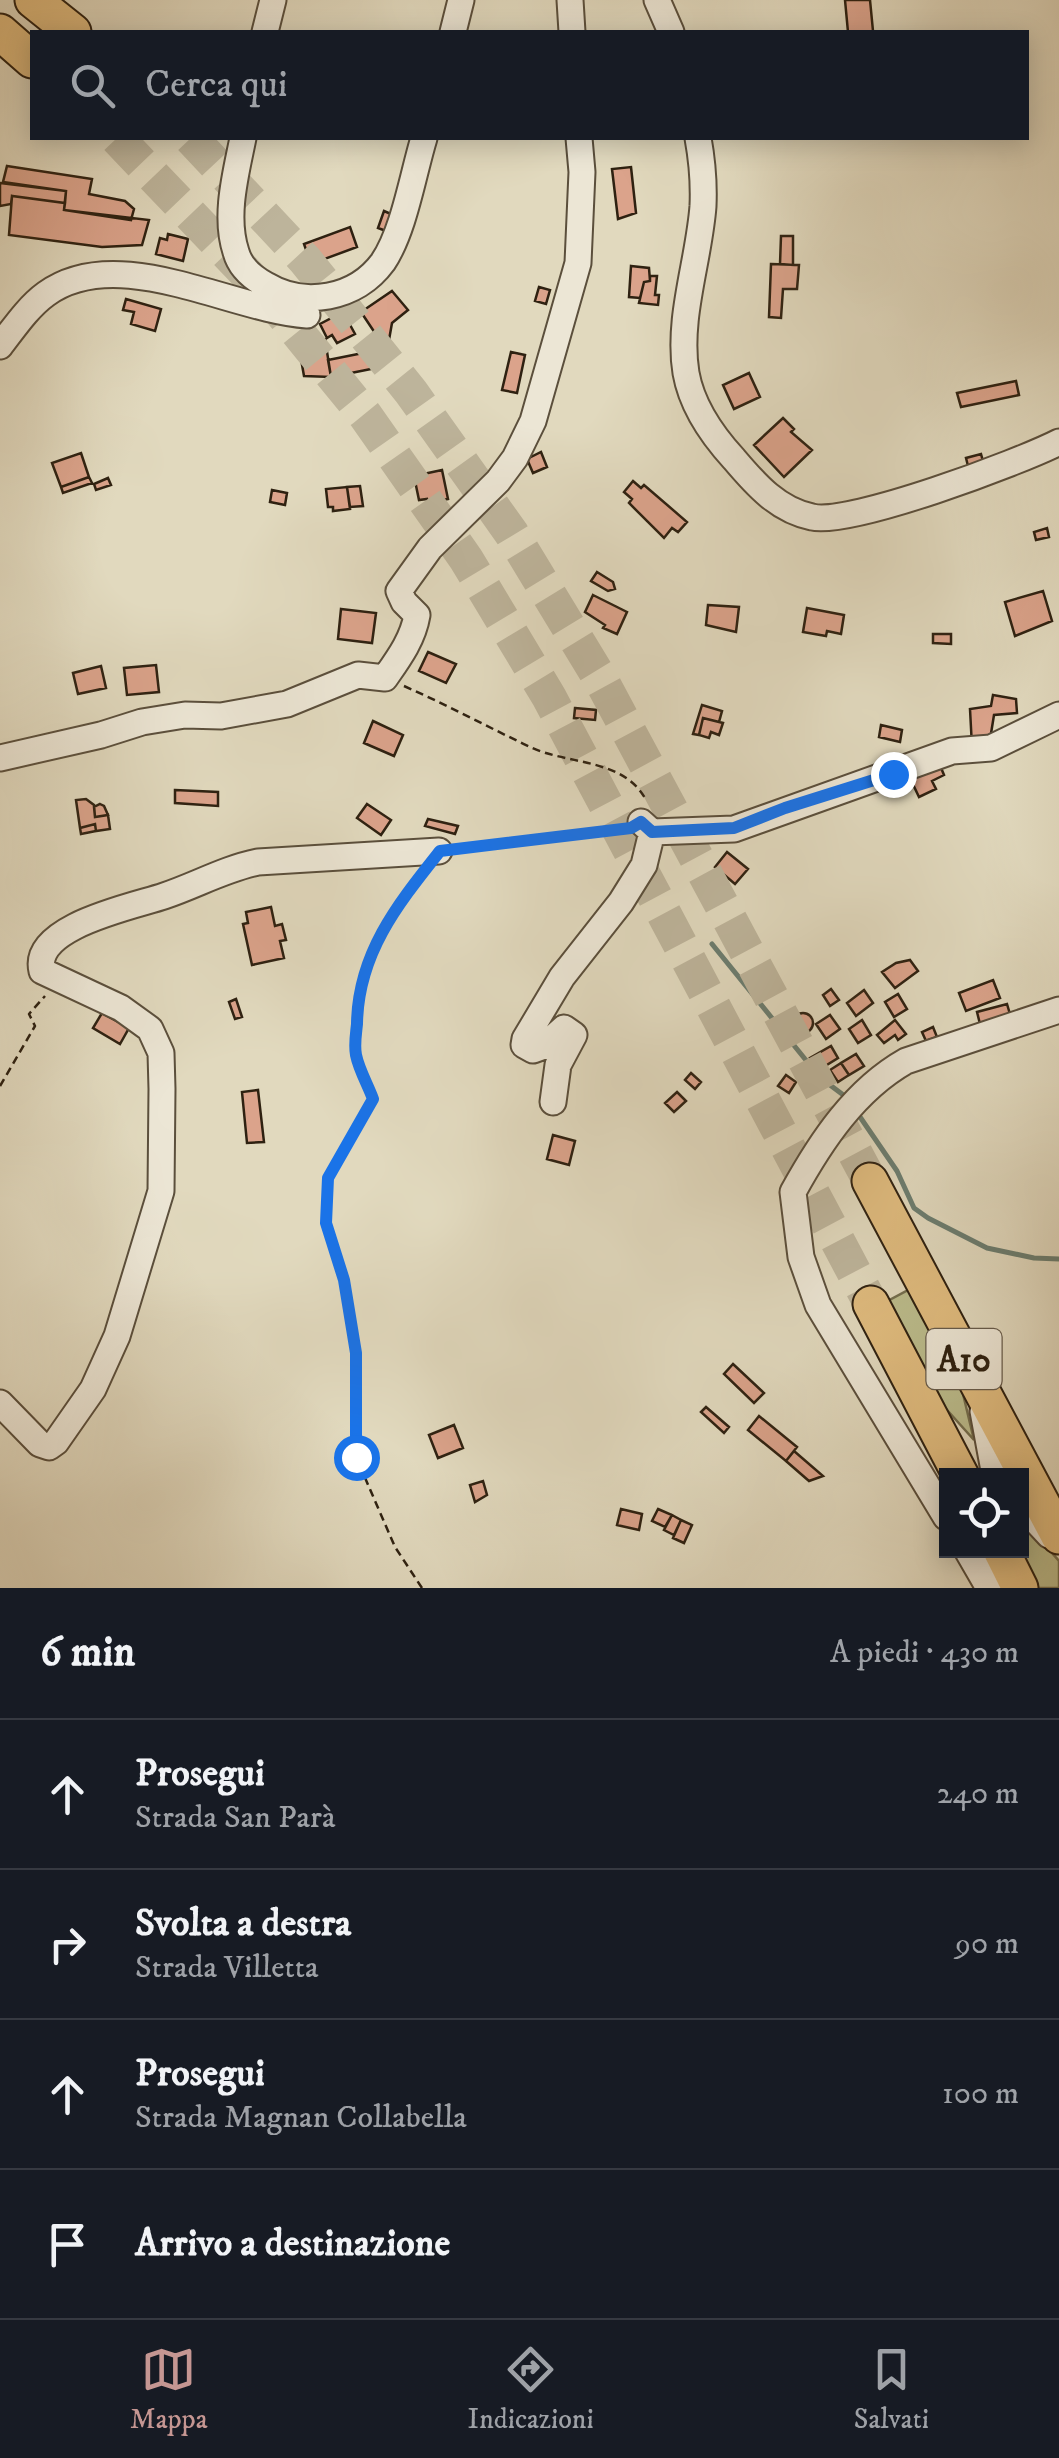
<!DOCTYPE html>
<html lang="it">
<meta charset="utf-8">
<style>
body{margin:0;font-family:"IM FELL DW Pica",serif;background:#242831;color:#f1f3f6}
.controls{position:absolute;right:30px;bottom:30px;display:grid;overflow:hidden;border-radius:0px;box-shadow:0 5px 25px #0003}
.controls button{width:90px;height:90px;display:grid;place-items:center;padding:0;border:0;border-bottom:2px solid #363941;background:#171b24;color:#f1f3f6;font:50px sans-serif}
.stop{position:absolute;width:30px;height:30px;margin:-22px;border:8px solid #1a73e8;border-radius:50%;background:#fff}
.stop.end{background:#1a73e8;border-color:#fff;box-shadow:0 2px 10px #0008}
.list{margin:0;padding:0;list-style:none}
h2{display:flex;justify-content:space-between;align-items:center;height:130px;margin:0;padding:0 40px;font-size:42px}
h2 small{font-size:32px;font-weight:400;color:#9ea1a6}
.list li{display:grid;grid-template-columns:65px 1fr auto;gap:30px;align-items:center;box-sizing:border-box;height:150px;padding:0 40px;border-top:2px solid #363941}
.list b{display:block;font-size:38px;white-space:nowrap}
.list p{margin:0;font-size:32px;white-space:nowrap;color:#9ea1a6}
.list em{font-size:32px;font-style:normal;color:#9ea1a6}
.icon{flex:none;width:55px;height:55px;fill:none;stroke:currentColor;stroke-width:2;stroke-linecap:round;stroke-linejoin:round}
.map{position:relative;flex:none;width:1059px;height:1588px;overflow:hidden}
.search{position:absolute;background:#171b24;box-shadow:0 5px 25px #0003;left:30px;right:30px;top:30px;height:110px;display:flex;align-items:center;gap:25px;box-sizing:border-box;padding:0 35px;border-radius:0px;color:#9ea1a6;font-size:38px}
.sheet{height:730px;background:#171b24}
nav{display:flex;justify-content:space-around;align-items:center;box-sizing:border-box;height:140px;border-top:2px solid #363941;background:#171b24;font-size:28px;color:#9ea1a6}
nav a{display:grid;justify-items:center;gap:5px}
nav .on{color:#c59692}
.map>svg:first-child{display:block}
.green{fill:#bbbc8c;stroke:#746e4e;stroke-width:2.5}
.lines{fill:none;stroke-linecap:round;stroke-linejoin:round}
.stream{stroke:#6b7d70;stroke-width:5}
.building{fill:#dba38b;stroke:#2e2111;stroke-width:2.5}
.highway-tunnel{stroke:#bdb49b;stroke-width:35;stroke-dasharray:35 18;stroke-linecap:butt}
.minor-casing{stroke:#5b4f3c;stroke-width:29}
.highway-casing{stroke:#2e2111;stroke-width:39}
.path{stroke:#2e2111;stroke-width:2.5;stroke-dasharray:8 5;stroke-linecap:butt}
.minor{stroke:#ece6d5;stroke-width:25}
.highway{stroke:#e0bc7f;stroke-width:35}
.route{stroke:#1a73e8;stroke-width:12}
.labels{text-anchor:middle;stroke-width:10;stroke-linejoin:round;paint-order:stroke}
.shield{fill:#ece6d5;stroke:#675c4c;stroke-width:2.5}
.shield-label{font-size:35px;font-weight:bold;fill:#2e2111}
</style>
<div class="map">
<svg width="1059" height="1588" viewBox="0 0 1059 1588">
<rect width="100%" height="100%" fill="#e1d9be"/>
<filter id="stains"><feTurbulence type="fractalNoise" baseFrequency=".002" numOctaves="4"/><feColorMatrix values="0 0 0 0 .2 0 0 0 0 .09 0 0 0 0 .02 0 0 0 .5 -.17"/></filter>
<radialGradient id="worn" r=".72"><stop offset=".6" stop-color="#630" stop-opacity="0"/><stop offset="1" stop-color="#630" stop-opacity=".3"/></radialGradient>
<!-- green -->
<path class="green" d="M912,1288L958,1373L974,1440L930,1391L882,1304Z
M1022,1519L1059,1561V1588H1032L1022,1549Z"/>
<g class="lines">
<!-- stream -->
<path class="stream" d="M712,944L805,1059L822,1079L846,1097
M858,1114L897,1171L914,1208L928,1218L987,1248L1034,1258L1059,1259"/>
</g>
<!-- building -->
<path class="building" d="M845,0H870L873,31L848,32Z
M7,166L92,179L89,194L125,201L134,209L131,220L64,210L66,191L3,182Z
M631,167L636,213L618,219L612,169Z
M0,183L66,191L65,203L12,196L11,204L0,206Z
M12,196L65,203L64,210L149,220L142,245L102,247L9,235Z
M384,211L391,214L386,231L378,228Z
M350,227L357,247L311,264L304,244Z
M168,234L188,239L183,261L156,254L160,238L167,240Z
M781,236H793V265L780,264Z
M771,264L799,265L797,289H783L781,318L769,317Z
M631,266L649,268L650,281L644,282L640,298L629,297Z
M650,276H657L655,295H659L658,305L639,303L644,282L650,281Z
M539,287L550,290L546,304L535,301Z
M392,291L408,310L392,323L389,340L379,339L361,312Z
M126,299L161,309L155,331L131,324L134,312L123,310Z
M343,312L355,334L337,343L332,335L327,338L320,324Z
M325,339L331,377L304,376L298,342Z
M368,352L371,369L331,377L328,360Z
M511,352L525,355L517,393L502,390Z
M749,373L760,397L734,409L723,385Z
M1016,381L1019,395L961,407L957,393Z
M783,418L794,429L791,432L812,450L784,477L754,445Z
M541,452L547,467L533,473L527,459Z
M81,453L89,477L61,487L52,463Z
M981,454L984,465L969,470L966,458Z
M442,470L448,499L428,503L427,499L419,500L414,476Z
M89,477L92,483L63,493L61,487Z
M108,478L111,485L96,490L94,484Z
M633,481L641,488L644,485L687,522L678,532L672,528L664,538L629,503L632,499L624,492Z
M360,486L363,506L350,507L347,487Z
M347,487L350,509L333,511V507H328L326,489Z
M272,490L287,493L285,505L270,502Z
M1047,528L1049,537L1036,540L1034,532Z
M597,572L613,582L615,589L608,591L591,581Z
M1043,591L1052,621L1015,636L1005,602Z
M593,595L627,612L617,634L603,628L605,625L585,612Z
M708,605L739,607L736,632L706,625Z
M807,608L844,615L841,634L827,631L826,636L803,632Z
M341,609L376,613L372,643L338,639Z
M933,634H951V644L933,643Z
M428,652L456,664L446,683L419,671Z
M156,665L159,692L127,695L124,668Z
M101,666L106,688L78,694L73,673Z
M993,695L1016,699L1017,713L994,715L989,746L972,747L970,709L991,706Z
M702,705L722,711L719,722L703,718L699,735L693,734Z
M575,708L596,710L595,720L574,718Z
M703,718L723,723L719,735L711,732L709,738L699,735Z
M373,721L403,735L394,756L364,743Z
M881,725L902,730L900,742L879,737Z
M939,763L944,775L932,781L936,789L919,797L909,776Z
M175,790L218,792V806L175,803Z
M86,799L94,805L95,817L108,815L110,829L96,831L95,824L80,828L76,800Z
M100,804L104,806L108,815L95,817L94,807Z
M367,804L391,820L381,835L357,818Z
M428,819L458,826L455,834L425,826Z
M95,824L96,831L81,834L80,828Z
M727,852L748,869L735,884L715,867Z
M271,907L275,926L282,924L286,940L280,941L284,958L252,965L243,924L248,923L246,912Z
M910,960L918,971L895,988L882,972L896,963Z
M993,980L1000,998L966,1011L959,993Z
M831,989L839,1000L830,1006L823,995Z
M864,990L873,1003L856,1016L847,1003Z
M898,994L907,1009L894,1017L885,1002Z
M236,999L242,1017L235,1019L229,1002Z
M1007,1004L1012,1021L981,1028L977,1012Z
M102,1013L129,1028L120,1044L93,1028Z
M793 1023a10 10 0 1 1 20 0a10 10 0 1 1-20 0Z
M830,1015L840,1029L826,1039L816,1024Z
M862,1020L871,1035L858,1043L849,1029Z
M895,1020L906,1034L898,1040L895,1035L884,1043L877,1035Z
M933,1027L937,1037L926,1041L922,1032Z
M831,1046L838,1058L817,1071L810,1058Z
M856,1054L864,1066L849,1075L841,1063Z
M841,1063L849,1075L838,1082L830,1070Z
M691,1073L701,1082L695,1089L685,1080Z
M786,1075L796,1082L789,1093L778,1086Z
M258,1090L264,1142L247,1143L242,1092Z
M677,1092L686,1101L674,1112L665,1103Z
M553,1135L575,1141L569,1165L547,1159Z
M733,1364L764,1393L754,1403L724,1374Z
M706,1407L729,1427L724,1433L701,1412Z
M759,1416L797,1447L786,1461L748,1430Z
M454,1425L463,1448L438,1458L429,1435Z
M794,1451L823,1476L809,1481L786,1461Z
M483,1481L487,1495L475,1502L470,1485Z
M621,1509L642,1514L639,1530L617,1525Z
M658,1509L672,1515L665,1527L652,1521Z
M672,1515L681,1520L674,1535L664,1530Z
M681,1520L692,1525L684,1543L673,1538Z"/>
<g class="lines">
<!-- highway-tunnel -->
<path class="highway-tunnel" d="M117,138L268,296L365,415L466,559L549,697L871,1304
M191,138L305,260L411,392L512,534L601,680L870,1181"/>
<defs>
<path id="minor" d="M570,0L572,32
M657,0L671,32
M265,32L273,0
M453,32L461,0
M243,138C236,173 224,216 236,252C240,267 253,278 266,285C304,308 356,299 383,262C404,231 413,174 424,138
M698,138C702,160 704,183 703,206C699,261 677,318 686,373C692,407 712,435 734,459C756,485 778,510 812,517C850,526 1020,462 1059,442
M0,346C14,328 28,307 46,294C118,242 231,310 307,315
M0,758L101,735L142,722L185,715L221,716L287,704L358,675L385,678C399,658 413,639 417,615L404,602L399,591L430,548L498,481L515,458L533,421L578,263L582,172L579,138
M641,822L652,832L734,829L952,751L991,748L1059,715
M553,1102L558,1065L574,1035L564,1028L544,1046L533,1050L524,1045L525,1039L562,977L621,902L644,865L652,832
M0,1403L40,1444L49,1447L56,1442L93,1389L117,1336L161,1191L162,1089L161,1053L150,1029L121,1008L42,971C31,926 135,906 164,896C197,885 224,869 258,862L439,851
M983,1411L995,1476
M1022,1506L1049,1535
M946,1517L818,1305L801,1257L793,1192C821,1141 855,1090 906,1061L1059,1010
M967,1550L989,1588"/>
<path id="highway" d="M33,0L73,32
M0,32L32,60
M870,1181L1059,1536
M871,1304L961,1476
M1001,1550L1020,1588"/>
</defs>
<!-- minor casing -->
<use href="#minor" class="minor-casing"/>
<!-- highway casing -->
<use href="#highway" class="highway-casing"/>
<!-- path -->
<path class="path" d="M404,686C447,705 488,727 530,747C568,765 624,758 646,800
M459,848L620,830
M0,1086L35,1026L29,1014L45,996
M422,1588L395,1547L356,1457V1353L345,1280L326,1223L328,1177L373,1099L356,1055L358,989L379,936L422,873"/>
<!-- minor -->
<use href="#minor" class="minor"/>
<!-- highway -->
<use href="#highway" class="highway"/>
</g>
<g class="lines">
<!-- route -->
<path class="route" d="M356,1457V1353L344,1280L326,1223L328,1178L373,1099C368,1085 359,1070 356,1055C354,1045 356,1034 357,1024C358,953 398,904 440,851L631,828L641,822L652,832L734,828L785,808L893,774"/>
</g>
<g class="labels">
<!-- shield labels -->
<rect class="shield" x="926.5" y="1329" width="75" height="60" rx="8"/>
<g class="shield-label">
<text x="964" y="1371">A10</text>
</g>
</g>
<rect width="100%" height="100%" filter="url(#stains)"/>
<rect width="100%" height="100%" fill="url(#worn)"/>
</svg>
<div class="controls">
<button><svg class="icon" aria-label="locate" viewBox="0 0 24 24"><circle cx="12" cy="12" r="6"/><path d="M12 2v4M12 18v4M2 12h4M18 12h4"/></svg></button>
</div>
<div class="stop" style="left:356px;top:1457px"></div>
<div class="stop end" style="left:893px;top:774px"></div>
<div class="search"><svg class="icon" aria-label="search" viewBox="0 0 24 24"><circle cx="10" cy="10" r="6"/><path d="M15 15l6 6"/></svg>Cerca qui</div>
</div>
<section class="sheet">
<h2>6 min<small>A piedi · 430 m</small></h2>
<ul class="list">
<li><svg class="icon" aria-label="ahead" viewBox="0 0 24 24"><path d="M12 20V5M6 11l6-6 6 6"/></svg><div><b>Prosegui</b><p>Strada San Parà</p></div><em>240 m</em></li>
<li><svg class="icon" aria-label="right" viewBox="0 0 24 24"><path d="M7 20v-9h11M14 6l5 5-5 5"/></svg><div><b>Svolta a destra</b><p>Strada Villetta</p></div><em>90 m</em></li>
<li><svg class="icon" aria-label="ahead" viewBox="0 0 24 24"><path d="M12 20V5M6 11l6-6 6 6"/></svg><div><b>Prosegui</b><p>Strada Magnan Collabella</p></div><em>100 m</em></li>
<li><svg class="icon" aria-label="arrive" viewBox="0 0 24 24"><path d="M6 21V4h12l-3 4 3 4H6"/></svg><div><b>Arrivo a destinazione</b></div></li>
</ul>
</section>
<nav>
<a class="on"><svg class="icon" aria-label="map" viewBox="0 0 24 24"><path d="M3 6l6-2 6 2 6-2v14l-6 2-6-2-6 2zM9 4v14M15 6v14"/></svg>Mappa</a>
<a><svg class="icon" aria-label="directions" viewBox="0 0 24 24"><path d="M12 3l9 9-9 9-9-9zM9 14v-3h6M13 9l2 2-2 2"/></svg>Indicazioni</a>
<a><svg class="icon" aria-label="saved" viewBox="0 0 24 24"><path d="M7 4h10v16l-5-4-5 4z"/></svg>Salvati</a>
</nav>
